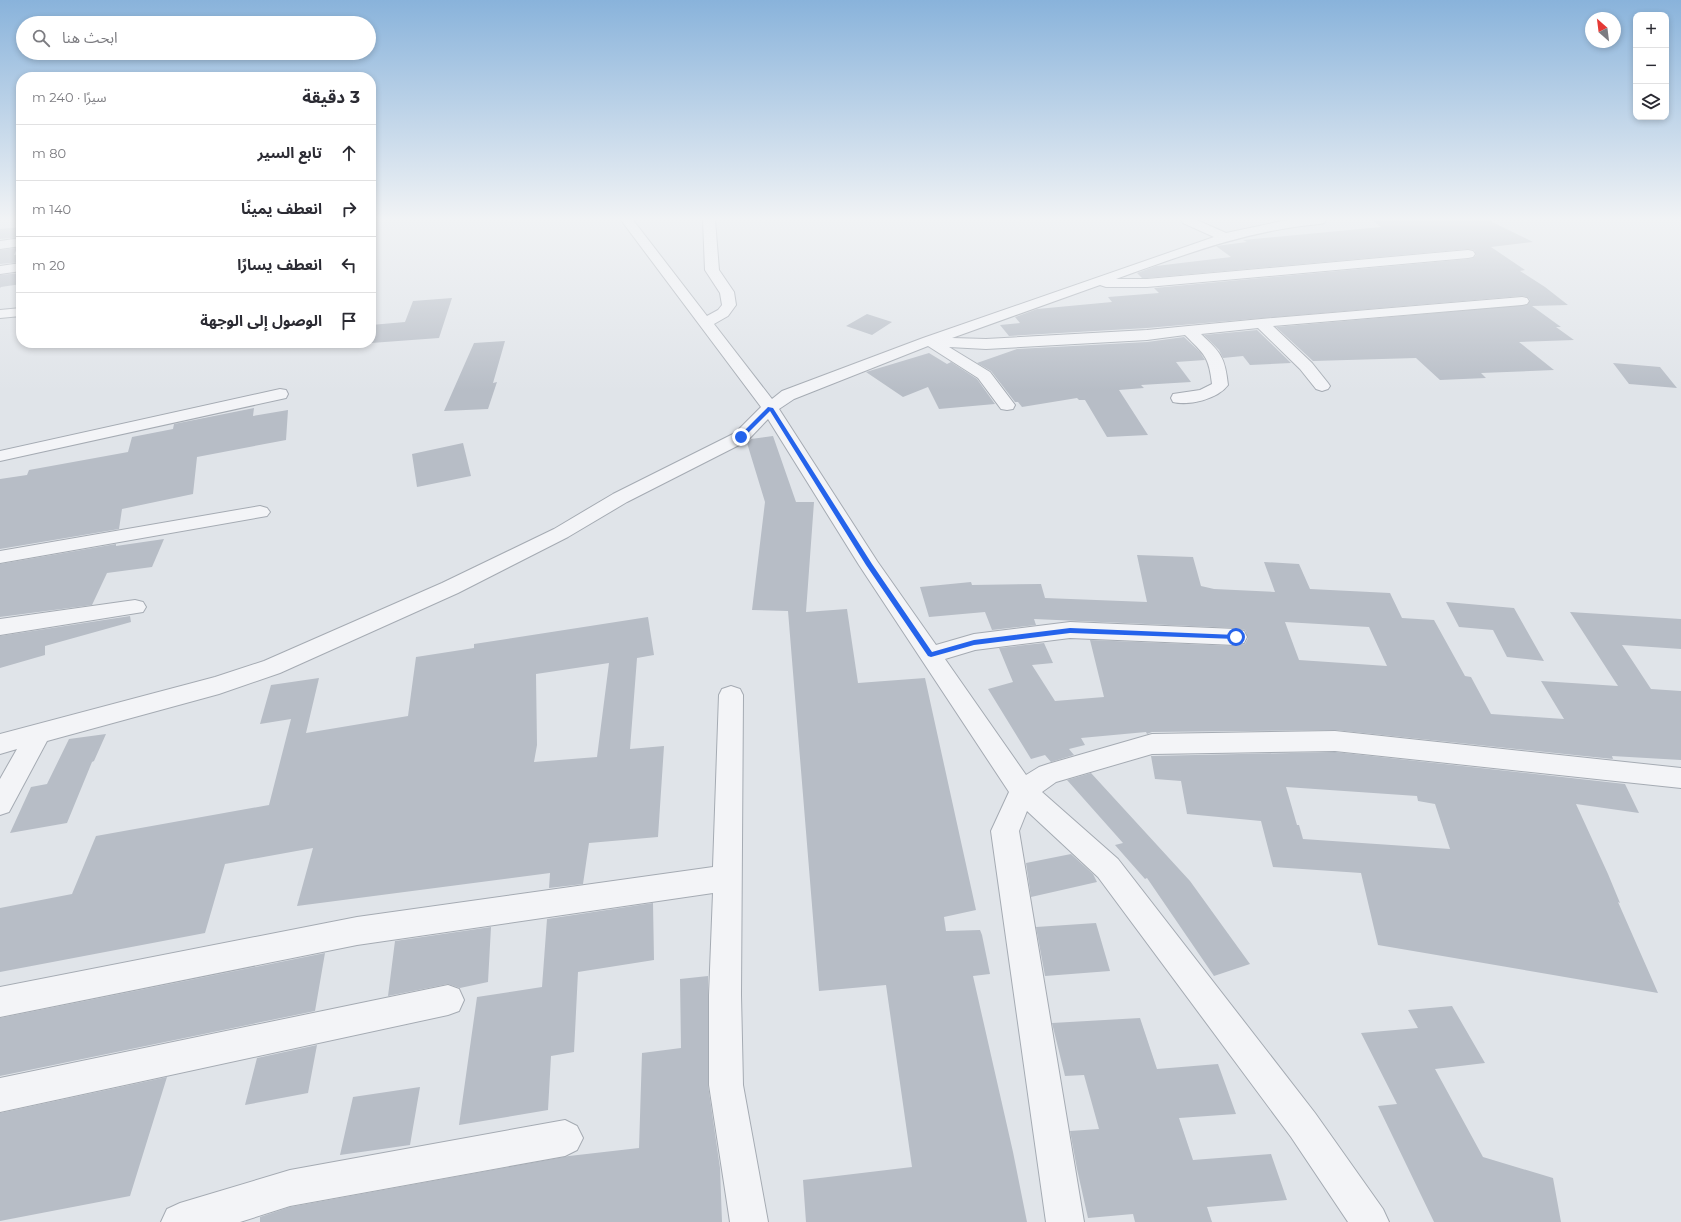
<!DOCTYPE html>
<html lang="ar">
<meta charset="utf-8">
<style>
body{margin:0;font-family:Montserrat,"Noto Sans Arabic",sans-serif;background:#f7f7f7;color:#2b2b33;direction:rtl}
.controls{position:absolute;right:12px;top:12px;display:grid;overflow:hidden;border-radius:8px;box-shadow:0 2px 6px #0003}
.controls button{width:36px;height:36px;display:grid;place-items:center;padding:0;border:0;border-bottom:1px solid #e1e1e2;background:#fff;color:#2b2b33;font:20px sans-serif}
.compass{position:absolute;left:1585px;top:12px;width:36px;height:36px;border-radius:50%;background:#fff;box-shadow:0 2px 6px #0003;rotate:332deg}
.stop{position:absolute;width:12px;height:12px;margin:-9px;border:3px solid #2563eb;border-radius:50%;background:#fff}
.stop.end{background:#2563eb;border-color:#fff;box-shadow:0 1px 4px #0008}
.list{margin:0;padding:0;list-style:none}
h2{display:flex;justify-content:space-between;align-items:center;height:52px;margin:0;padding:0 16px;font-size:17px}
h2 small{font-size:13px;font-weight:400;color:#7c7c81}
.list li{display:grid;grid-template-columns:26px 1fr auto;gap:12px;align-items:center;box-sizing:border-box;height:56px;padding:0 16px;border-top:1px solid #e1e1e2}
.list b{display:block;font-size:15px;white-space:nowrap}
.list em{font-size:13px;font-style:normal;color:#7c7c81}
.icon{flex:none;width:22px;height:22px;fill:none;stroke:currentColor;stroke-width:2;stroke-linecap:round;stroke-linejoin:round}
.map{position:relative;flex:none;width:1681px;height:1222px;overflow:hidden;direction:ltr}
.search{position:absolute;background:#fff;box-shadow:0 2px 6px #0003;left:16px;top:16px;width:360px;height:44px;display:flex;align-items:center;gap:10px;box-sizing:border-box;padding:0 14px;border-radius:22px;color:#7c7c81;font-size:15px}
.panel{position:absolute;background:#fff;box-shadow:0 2px 6px #0003;left:16px;top:72px;width:360px;height:276px;border-radius:16px;direction:rtl}
.map>svg:first-child{display:block}
.building{fill:#b7bdc6;fill-rule:evenodd}
.lines{fill:none;stroke-linecap:round;stroke-linejoin:round}
.minor-casing{stroke:#a5abb3;stroke-width:2}
.minor{fill:#f3f4f7;fill-rule:evenodd}
.route{fill:#2563eb}
</style>
<div class="map">
<svg width="1681" height="1222" viewBox="0 0 1681 1222">
<rect width="100%" height="100%" fill="#e0e4e9"/>
<!-- building -->
<path class="building" d="M1372,220H1488L1533,242L1491,247L1525,270L1520,271L1545,287L1568,305L1532,306L1561,327H1556L1574,340L1519,342L1554,370L1481,373L1486,378L1440,380L1416,358L1313,361L1276,327L1527,305L1530,300L1527,297L1522,296L1147,328L1009,336L1000,325L1020,323L1015,317L1037,309L1112,302L1108,297L1159,293L1154,288L1468,259L1473,258L1476,255L1474,250L1468,249L1147,278H1142L1137,273L1156,266L1231,257L1216,246L1247,242L1243,240L1381,227Z
M21,227V237L0,239V229Z
M17,248L14,255L21,254V262L0,264V250Z
M21,273V284L1,287L0,288V275Z
M452,298L439,338L371,343V325L405,322L413,301Z
M867,314L892,322L872,335L846,326Z
M1257,330L1291,363L1250,365L1243,356L1223,358L1219,350L1204,335Z
M1184,337L1200,352L1205,360L1176,362L1191,382L1141,385L1144,388L1119,390L1148,435L1107,437L1085,400H1079L1077,398L1022,407L1018,402H1015L991,371L977,363L1017,349L1147,342Z
M505,341L493,383L497,382L488,409L444,411L474,343Z
M929,353L947,364L951,362L977,379L995,404L939,409L928,387L903,397L866,372Z
M1613,363L1660,367L1677,388L1629,384Z
M254,408L253,416L288,410L286,440L197,457L193,494L122,509L119,529L0,549V479L27,475L29,470L128,452L132,437L173,429L174,424Z
M773,436L796,502H814L806,612L847,609L858,683L925,678L976,910L944,917L946,931L980,930L982,935L990,974L973,976L1013,1152L1027,1222H806L803,1180L912,1167L886,985L819,991L788,611L752,610L765,502L747,443L751,439Z
M463,443L471,476L417,487L412,454Z
M164,539L152,567L107,573L92,605L0,617V564L116,544V546Z
M1137,555L1193,557L1201,586L1214,589L1275,592L1264,562L1299,564L1310,589L1390,593L1402,618L1434,620L1465,676L1471,677L1491,714L1564,719L1541,681L1618,686L1570,612L1681,619V649L1622,645L1651,689L1681,691V760L1612,756L1613,759L1335,730L1152,732L1147,734L1146,732L1081,738L1085,745L1069,749L1074,755L1051,762L1045,755L1031,759L988,689L1013,682L999,648L1044,643L1053,663L1032,665L1055,701L1104,697L1090,640L1236,646L1245,644L1248,638L1245,630L1236,628L1034,619L1036,625L992,630L985,612L929,617L920,587L971,582L972,585L1041,584L1045,598L1147,602ZM1285,622L1369,627L1387,666L1299,660Z
M1446,602L1514,608L1544,661L1507,657L1493,630L1459,627Z
M130,616L131,622L45,646V655L0,668V636Z
M648,617L654,655L637,658L630,749L664,746L658,837L589,843L583,884L549,888L550,873L297,906L313,848L225,864L205,933L0,972V908L72,894L96,836L269,805L291,719L260,724L271,685L319,678L306,733L408,716L416,657L474,648V644ZM609,663L597,757L534,762L537,745L536,674Z
M106,734L94,761L92,762L67,823L10,833L31,787L47,784L69,739Z
M1335,752L1625,784L1639,813L1576,804L1608,874L1620,903L1618,902L1658,993L1378,945L1361,873L1273,867L1261,821L1187,814L1181,781L1155,779L1151,756ZM1286,787L1417,796L1418,801L1435,804L1450,849L1303,839L1299,825H1297Z
M1091,773L1190,881L1250,964L1214,976L1147,878L1145,879L1115,845L1123,843L1067,780Z
M1071,854L1093,874L1097,882L1031,897L1026,863Z
M653,903L654,960L578,972L574,1052L551,1056L548,1110L459,1125L477,997L542,987L547,919Z
M1096,923L1110,971L1045,976L1036,927Z
M491,927L488,982L460,988L448,984L388,996L395,941Z
M325,953L315,1011L0,1076V1018Z
M708,976V1085L720,1168L722,1222H260V1217L290,1207L569,1156L639,1148L642,1053L681,1048L680,979Z
M1452,1006L1485,1063L1435,1069L1483,1157L1553,1178L1561,1222H1434L1378,1106L1397,1104L1361,1033L1418,1028L1408,1010Z
M1140,1018L1157,1069L1218,1064L1236,1114L1179,1118L1193,1160L1271,1154L1287,1200L1207,1207L1212,1222H1135L1133,1214L1088,1218L1077,1169L1070,1131L1099,1129L1084,1075L1065,1076L1052,1023Z
M317,1045L308,1093L245,1105L257,1058Z
M167,1077L130,1196L0,1221V1113Z
M420,1087L410,1145L340,1155L353,1097Z"/>
<g class="lines">
<defs>
<path id="minor" d="M621,220H633L707,316L718,310L722,305L720,293L705,270L703,220H715L719,270L734,292L736,305L728,316L714,324L772,399L782,391L923,338L1214,237L1183,223L1181,220H1197L1226,233L1287,220H1326L1324,223L1320,224C1249,230 1183,255 1116,279H1147L1468,250L1473,251L1475,254L1473,257L1468,258L1147,287H1106L1100,285L952,338L986,339L1147,330L1261,319L1522,297L1527,298L1529,301L1527,304L1522,305L1273,326L1312,363L1328,383L1330,386L1328,389L1322,391L1316,389L1300,369L1258,328L1201,334C1221,353 1225,357 1228,385C1218,399 1189,406 1173,402L1171,398L1173,394L1200,390L1212,384C1209,356 1204,354 1185,335L1147,340L986,349L949,347L990,372L1015,405L1013,409L1007,410L1001,409L978,378L928,346L794,399L779,409L877,561L936,645L974,634L1070,622L1236,629L1244,631L1247,637L1244,643L1236,645L1070,638L975,650L945,659L1026,775L1039,767L1048,764L1152,734L1335,731L1681,768V788L1335,751L1152,754L1056,782L1042,792L1118,859L1315,1113L1383,1209L1389,1222H1348L1291,1137L1098,877L1027,811L1019,831L1084,1222H1046L991,831L1009,792L859,565L768,419L747,441L627,502L568,537L458,593L280,673L219,694L47,741L9,812L0,815V779L17,749L0,754V734L215,677L264,661L442,583L554,529L613,494L735,433L761,407Z
M21,238V246L0,249V241Z
M21,263V271L0,274V266Z
M21,308V316L0,318V310Z
M280,389L286,390L288,394L286,398L0,461V451Z
M260,506L267,508L270,512L267,516L0,563V551Z
M135,600L143,602L146,607L143,612L0,635V619Z
M731,686L740,689L743,695L741,995L743,1085L768,1222H730L709,1085V995L713,893L357,945L0,1017V987L357,917L713,867L719,695L722,689Z
M448,985L459,989L464,1000L459,1011L448,1015L0,1112V1078Z
M565,1120L577,1126L583,1138L577,1150L565,1156L290,1206L240,1222H161L167,1209L180,1203L290,1170Z"/>
</defs>
<!-- minor casing -->
<use href="#minor" class="minor-casing"/>
<!-- minor -->
<use href="#minor" class="minor"/>
</g>
<!-- sky -->
<linearGradient id="sky" x2="0" y2="1"><stop stop-color="#89b3db"/><stop offset="0.56" stop-color="#f1f3f5"/><stop offset="1" stop-color="#f1f3f5" stop-opacity="0"/></linearGradient>
<rect width="1681" height="391" fill="url(#sky)"/>
<!-- route -->
<path class="route" d="M768,407L773,408L872,564L932,652L974,640L1070,628L1236,635L1239,637L1236,639L1070,633L974,645L931,657L928,656L866,565L770,411L743,438L738,437Z"/>
</svg>
<div class="controls">
<button>+</button>
<button>−</button>
<button><svg class="icon" aria-label="layers" viewBox="0 0 24 24"><path d="M12 4l9 5-9 5-9-5zM3 14l9 5 9-5"/></svg></button>
</div>
<svg class="compass" viewBox="-18 -18 36 36"><path d="M0-13l5 13h-10z" fill="#e53935"/><path d="M0 13l5-13h-10z" fill="#7c7c81"/></svg>
<div class="stop" style="left:1236px;top:637px"></div>
<div class="stop end" style="left:741px;top:437px"></div>
<div class="search"><svg class="icon" aria-label="search" viewBox="0 0 24 24"><circle cx="10" cy="10" r="6"/><path d="M15 15l6 6"/></svg>ابحث هنا</div>
<section class="panel">
<h2>3 دقيقة<small>سيرًا · 240 m</small></h2>
<ul class="list">
<li><svg class="icon" aria-label="ahead" viewBox="0 0 24 24"><path d="M12 20V5M6 11l6-6 6 6"/></svg><div><b>تابع السير</b></div><em>80 m</em></li>
<li><svg class="icon" aria-label="right" viewBox="0 0 24 24"><path d="M7 20v-9h11M14 6l5 5-5 5"/></svg><div><b>انعطف يمينًا</b></div><em>140 m</em></li>
<li><svg class="icon" aria-label="left" viewBox="0 0 24 24"><path d="M17 20v-9H6M10 6l-5 5 5 5"/></svg><div><b>انعطف يسارًا</b></div><em>20 m</em></li>
<li><svg class="icon" aria-label="arrive" viewBox="0 0 24 24"><path d="M6 21V4h12l-3 4 3 4H6"/></svg><div><b>الوصول إلى الوجهة</b></div></li>
</ul>
</section>
</div>
